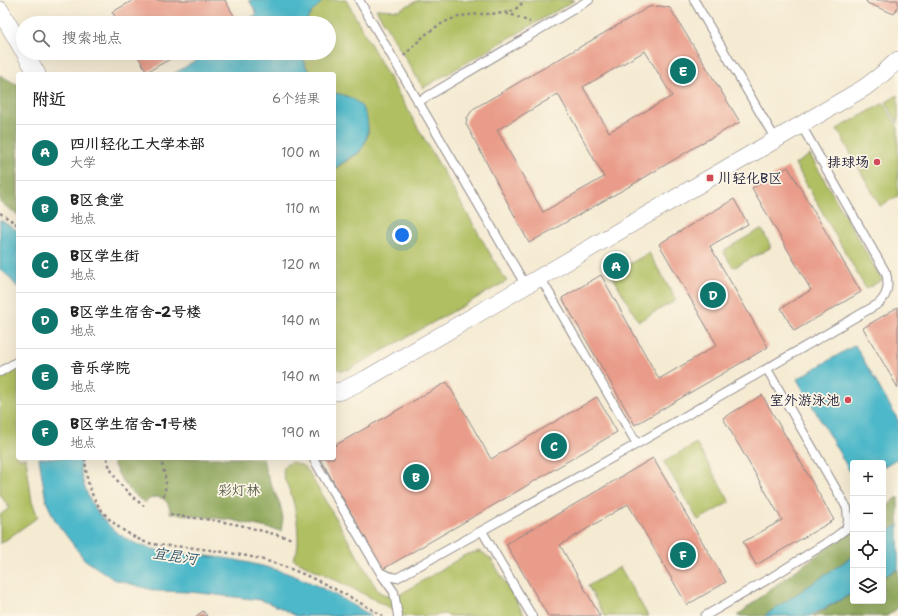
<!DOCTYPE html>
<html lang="zh">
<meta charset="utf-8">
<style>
body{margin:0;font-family:"Shantell Sans","LXGW WenKai TC",sans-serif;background:#f2f2f2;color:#222}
.controls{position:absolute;right:12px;bottom:12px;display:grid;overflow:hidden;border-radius:4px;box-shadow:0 4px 16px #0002}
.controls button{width:36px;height:36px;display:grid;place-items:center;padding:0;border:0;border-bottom:1px solid #e0e0e0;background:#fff;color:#222;font:20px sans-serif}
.you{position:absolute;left:402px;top:235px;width:14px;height:14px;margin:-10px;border:3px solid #fff;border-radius:50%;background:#1a73e8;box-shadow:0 0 0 6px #1a73e833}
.badge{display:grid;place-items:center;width:26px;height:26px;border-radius:50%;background:#0f766e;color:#fff;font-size:13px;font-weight:700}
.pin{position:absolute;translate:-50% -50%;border:2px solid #fff;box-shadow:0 1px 4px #0006}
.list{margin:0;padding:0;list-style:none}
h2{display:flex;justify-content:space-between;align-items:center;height:52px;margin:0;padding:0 16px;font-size:17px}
h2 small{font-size:13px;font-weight:400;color:#767676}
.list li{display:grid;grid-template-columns:26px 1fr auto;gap:12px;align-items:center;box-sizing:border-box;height:56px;padding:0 16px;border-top:1px solid #e0e0e0}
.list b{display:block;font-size:15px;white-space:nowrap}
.list p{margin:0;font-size:13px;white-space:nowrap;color:#767676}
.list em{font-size:13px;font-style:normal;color:#767676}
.icon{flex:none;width:22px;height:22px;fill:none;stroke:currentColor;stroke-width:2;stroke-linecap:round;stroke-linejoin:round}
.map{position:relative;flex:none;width:898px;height:616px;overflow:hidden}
.search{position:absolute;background:#fff;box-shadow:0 4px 16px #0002;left:16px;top:16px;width:320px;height:44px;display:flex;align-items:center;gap:10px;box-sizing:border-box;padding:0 14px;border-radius:22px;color:#767676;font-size:15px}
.panel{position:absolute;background:#fff;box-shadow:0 4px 16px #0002;left:16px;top:72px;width:320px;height:388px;border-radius:4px}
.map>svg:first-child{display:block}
.green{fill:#b0bf62;stroke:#69704e}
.forest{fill:#8ca658;stroke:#57644a}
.water{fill:#4db8c9;stroke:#386d82}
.building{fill:#e99c89;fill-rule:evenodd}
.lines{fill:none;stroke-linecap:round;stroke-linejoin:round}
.lane-casing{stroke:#8c8687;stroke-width:10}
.street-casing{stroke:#8c8687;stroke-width:18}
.path{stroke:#8c8687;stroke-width:2.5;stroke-dasharray:3 3;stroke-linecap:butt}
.lane{stroke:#fff;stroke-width:8}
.street{stroke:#fff;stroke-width:17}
.poi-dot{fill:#d1495b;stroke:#fcf5e5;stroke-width:1.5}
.labels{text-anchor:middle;stroke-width:3.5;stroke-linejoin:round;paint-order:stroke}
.poi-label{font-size:14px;fill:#22223b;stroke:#fcf5e5;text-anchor:end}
.park-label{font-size:14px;fill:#545949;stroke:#fcf5e5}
.water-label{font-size:15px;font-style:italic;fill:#31566d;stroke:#fcf5e5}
</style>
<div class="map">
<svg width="898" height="616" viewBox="0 0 898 616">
<rect width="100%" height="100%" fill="#fcf5e5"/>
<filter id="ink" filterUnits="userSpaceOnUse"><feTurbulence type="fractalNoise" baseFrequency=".025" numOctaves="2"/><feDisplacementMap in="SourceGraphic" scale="8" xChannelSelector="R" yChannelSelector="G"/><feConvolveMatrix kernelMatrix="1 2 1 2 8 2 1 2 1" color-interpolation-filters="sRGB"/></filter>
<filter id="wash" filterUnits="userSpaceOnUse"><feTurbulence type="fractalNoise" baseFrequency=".012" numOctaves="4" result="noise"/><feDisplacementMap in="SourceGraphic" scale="16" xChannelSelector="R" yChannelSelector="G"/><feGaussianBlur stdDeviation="0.9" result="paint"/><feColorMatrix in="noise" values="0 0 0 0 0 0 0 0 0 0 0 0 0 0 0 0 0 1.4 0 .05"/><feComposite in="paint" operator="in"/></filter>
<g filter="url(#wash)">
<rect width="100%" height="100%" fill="#f5ebd3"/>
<!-- green -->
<path class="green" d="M324,0H346L386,72L503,276L507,281L350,369C342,371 340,372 334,366V169L359,153L365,142L368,135V128L348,97L334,93V74H311L306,67L302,53H329V23H305L311,13Z
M419,0H575L423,88L376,9L398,10Z
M898,95V124L886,102Z
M884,103L898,128V196L880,206L837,129Z
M810,155L882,280L866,289L795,164Z
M761,230L763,231L770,245V248L735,267L732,266L724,253L726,249L757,231Z
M649,253L675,298V301L639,321L637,319L612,275L613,273Z
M18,368V458H26L32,502L38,517L0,544V515L9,508L0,494V378Z
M696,443L730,502L698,520L664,462Z
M292,462L303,466L309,473L378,591L387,596L401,594L465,555L480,551L486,555L492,560L525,616H450L444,614L430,616H404L364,594L293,559C294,557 296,553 297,551C300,537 296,505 290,492C287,482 281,478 284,466Z
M620,567L648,616H605L588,586Z"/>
<!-- forest -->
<path class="forest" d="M0,75L14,83L18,84V215L0,202Z
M111,458H263L266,472L273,489L280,504L283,518L281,531L231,520L170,513C170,497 155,492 145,503C127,490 119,479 111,458Z
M898,497V525L883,535V508Z
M853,529V556L764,616H737L769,590Z
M898,569V608L887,616H813L853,593V601H883V577Z"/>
<!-- water -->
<path class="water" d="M249,0H324L311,13L305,23H254L250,18L257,14Z
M209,53H302L306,67L311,74H173Z
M334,93C342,94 351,97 357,102C371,114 371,137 360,151C358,154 355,155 352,156C346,160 340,165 334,169Z
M0,220L18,231V288L8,276L0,269Z
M855,345L898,420V458L883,467V463H853V477L797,379Z
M39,458H80C80,467 81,476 84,485C93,514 116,538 145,547C167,554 192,554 215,557C235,559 254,564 274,569C309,579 341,598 372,616H296L281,608L261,600L191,592L156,591L113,579L84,559L56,522L46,501Z
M898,525V569L883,577V535Z
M853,556V593L810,616H764Z"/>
<g id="blocks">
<!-- building -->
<path class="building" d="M134,0H225L237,21L234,23H119L112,12Z
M866,0H898V5L894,14L867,3Z
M660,6L670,8L740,122L700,144L637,182L529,243L466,124L467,118L473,109L649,7ZM645,51L672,96L609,132L583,87ZM558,94L604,177L543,212L497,130Z
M136,53H181L147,72Z
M788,167L861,292L794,331L781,308L811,290L752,188Z
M734,199L748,224L710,246L768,347L635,425L562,298L601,275L659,379L717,345L659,244Z
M898,307V388L863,328Z
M447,382L491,459L597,397L617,432L511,495L383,569L320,458H334V446Z
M762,395L834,520L756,565L743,542L782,520L723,418Z
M653,458L726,582L687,605L628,504L560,545L600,616H548L506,544L575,504Z
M203,611L207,616H196Z"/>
</g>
</g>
<g filter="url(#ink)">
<use href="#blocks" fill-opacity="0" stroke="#8c8687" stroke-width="1"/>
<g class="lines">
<defs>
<path id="lane" d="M359,0L526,286
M694,0L776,140
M418,102L589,0
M540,277L637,444
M0,372L18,361
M313,458L380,572L388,576L397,578L637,444L878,304C888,296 889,284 886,273L801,125
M482,531L532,616
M381,574L394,592L398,616
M705,616L772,577L834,538L846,529L848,521L847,508L767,369"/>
<path id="street" d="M0,10L23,50
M25,53L37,74
M334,392L341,391L366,379L864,88L880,76L898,60"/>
</defs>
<!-- lane casing -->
<use href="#lane" class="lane-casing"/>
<!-- street casing -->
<use href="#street" class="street-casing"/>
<!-- path -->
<path class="path" d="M506,14H510L530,22
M404,56C419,40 431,27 452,19C463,15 474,14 486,14C501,13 515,15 524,0
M0,213L18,225
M85,458C86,467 86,476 89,485C95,507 111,524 131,535C135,537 138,539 142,541C156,546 172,546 187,547C210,550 234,553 256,558C303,570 342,592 383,616
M107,458C111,478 128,494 144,506
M161,458L166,482L165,491L163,499
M170,515L212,520L240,525L293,539"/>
<!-- lane -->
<use href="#lane" class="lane"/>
<!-- street -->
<use href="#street" class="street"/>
</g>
</g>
<!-- markers -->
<g class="poi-dot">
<circle cx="877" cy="162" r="4"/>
<rect x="706" y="174" width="8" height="8" rx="2"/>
<circle cx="848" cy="400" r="4"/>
</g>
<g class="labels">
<!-- poi labels -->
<g class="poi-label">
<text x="869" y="167">排球场</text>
<text x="718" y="183" text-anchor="start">川轻化B区</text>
<text x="840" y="405">室外游泳池</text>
</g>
<!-- park labels -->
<g class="park-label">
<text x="239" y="495">彩灯林</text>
</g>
<!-- water labels -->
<g class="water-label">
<text transform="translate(175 556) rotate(9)" y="5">宜昆河</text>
</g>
</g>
</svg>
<div class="controls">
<button>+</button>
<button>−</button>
<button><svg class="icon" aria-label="locate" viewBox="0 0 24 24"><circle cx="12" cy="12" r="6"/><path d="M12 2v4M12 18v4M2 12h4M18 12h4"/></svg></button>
<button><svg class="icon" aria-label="layers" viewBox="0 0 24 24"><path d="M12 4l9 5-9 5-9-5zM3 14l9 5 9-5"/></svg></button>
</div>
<div class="you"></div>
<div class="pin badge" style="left:616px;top:266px">A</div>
<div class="pin badge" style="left:416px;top:477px">B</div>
<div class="pin badge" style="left:554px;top:446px">C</div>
<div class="pin badge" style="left:713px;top:295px">D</div>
<div class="pin badge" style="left:683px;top:71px">E</div>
<div class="pin badge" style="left:683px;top:555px">F</div>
<div class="search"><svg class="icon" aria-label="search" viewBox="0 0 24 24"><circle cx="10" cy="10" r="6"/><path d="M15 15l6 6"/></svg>搜索地点</div>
<section class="panel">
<h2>附近<small>6个结果</small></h2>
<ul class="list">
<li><span class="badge">A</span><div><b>四川轻化工大学本部</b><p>大学</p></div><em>100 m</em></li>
<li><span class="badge">B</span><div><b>B区食堂</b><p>地点</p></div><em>110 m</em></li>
<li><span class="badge">C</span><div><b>B区学生街</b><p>地点</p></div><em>120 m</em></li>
<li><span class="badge">D</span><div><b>B区学生宿舍-2号楼</b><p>地点</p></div><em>140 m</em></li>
<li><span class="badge">E</span><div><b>音乐学院</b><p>地点</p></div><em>140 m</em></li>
<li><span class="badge">F</span><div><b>B区学生宿舍-1号楼</b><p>地点</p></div><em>190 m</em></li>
</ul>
</section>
</div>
